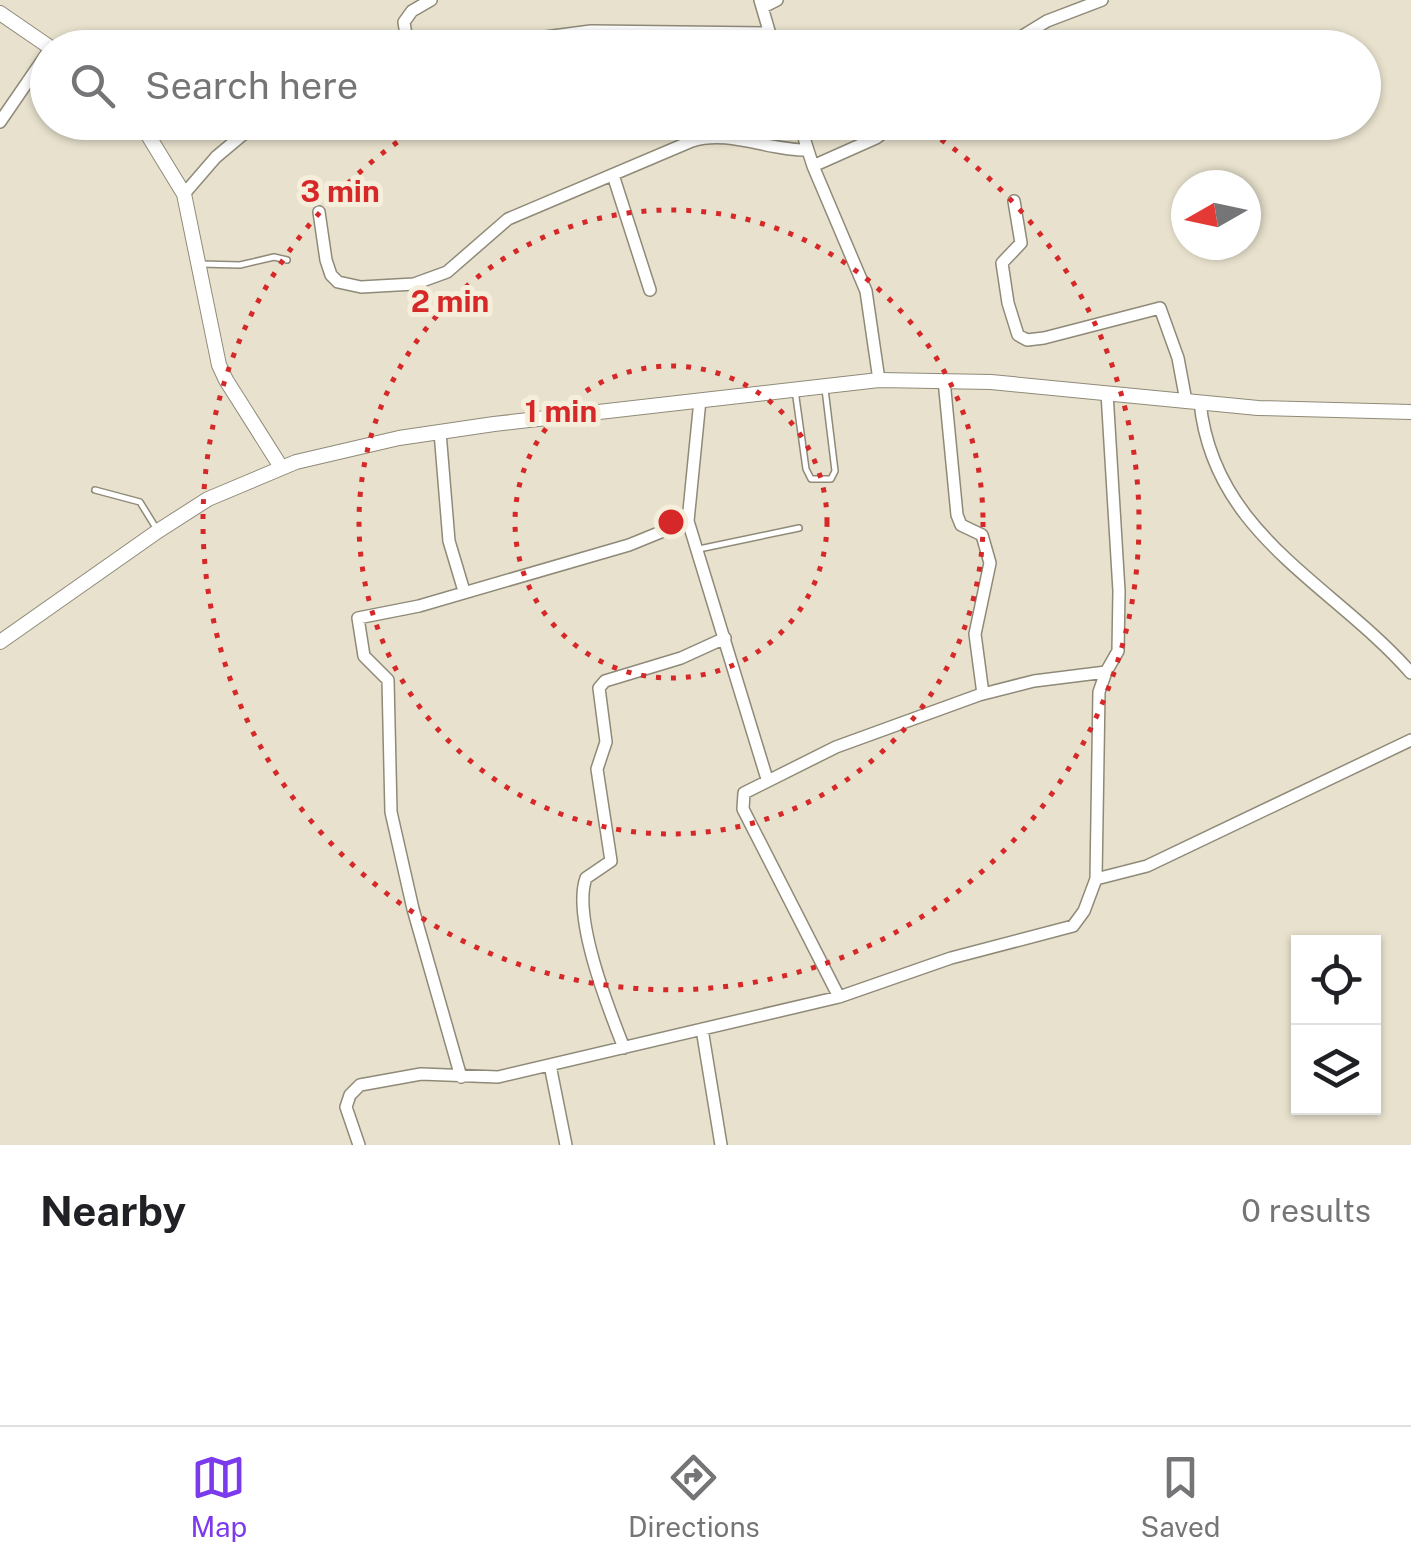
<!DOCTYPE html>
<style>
body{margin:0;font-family:"Public Sans",sans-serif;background:#f2f2f2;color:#202124}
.controls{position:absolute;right:30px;bottom:30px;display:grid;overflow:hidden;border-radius:0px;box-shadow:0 2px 8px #0004}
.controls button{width:90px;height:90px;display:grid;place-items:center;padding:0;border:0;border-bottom:2px solid #e0e0e0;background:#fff;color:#202124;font:50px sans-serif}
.compass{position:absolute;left:1171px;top:170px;width:90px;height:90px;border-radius:50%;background:#fff;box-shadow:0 2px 8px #0004;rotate:261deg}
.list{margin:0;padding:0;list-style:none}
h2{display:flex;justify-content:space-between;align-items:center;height:130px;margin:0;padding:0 40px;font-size:42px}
h2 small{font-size:32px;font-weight:400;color:#757577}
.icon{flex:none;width:55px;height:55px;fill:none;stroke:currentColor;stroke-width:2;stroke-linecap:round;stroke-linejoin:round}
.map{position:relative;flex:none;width:1411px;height:1145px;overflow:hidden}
.search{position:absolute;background:#fff;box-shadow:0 2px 8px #0004;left:30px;right:30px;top:30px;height:110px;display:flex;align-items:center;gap:25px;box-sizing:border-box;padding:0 35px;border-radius:55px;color:#757577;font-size:38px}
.sheet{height:280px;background:#fff}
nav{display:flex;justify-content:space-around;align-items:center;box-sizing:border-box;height:140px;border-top:2px solid #e0e0e0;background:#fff;font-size:28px;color:#757577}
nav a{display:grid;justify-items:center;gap:5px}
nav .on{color:#7c3aed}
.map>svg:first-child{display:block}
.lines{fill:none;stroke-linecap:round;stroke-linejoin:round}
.service-casing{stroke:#8f8a78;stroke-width:8}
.minor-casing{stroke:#8f8a78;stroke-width:14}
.tertiary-casing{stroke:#8f8a78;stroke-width:16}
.service{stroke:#fff;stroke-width:5}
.minor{stroke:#fff;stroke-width:11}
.tertiary{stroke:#fff;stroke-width:14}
.ring{fill:none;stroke:#d62828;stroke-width:5;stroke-dasharray:5 10}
.centre{fill:#d62828;stroke:#f4eeda;stroke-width:5}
.ring-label{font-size:30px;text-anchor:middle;font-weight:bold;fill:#d62828;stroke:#f4eeda;stroke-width:10;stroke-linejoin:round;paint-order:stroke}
</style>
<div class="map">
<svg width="1411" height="1145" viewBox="0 0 1411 1145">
<rect width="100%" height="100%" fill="#e7e1cd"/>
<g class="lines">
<defs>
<path id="service" d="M200,264L240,265L274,257L287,260
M795,390L806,469L811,479H831L835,471L825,389
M95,490L140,502L156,528
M699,549L799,528"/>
<path id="minor" d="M760,0L774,48
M763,7L777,0
M408,48L404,22L412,11L431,0
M459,48L591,31L770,33
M1003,48L1047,21L1102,0
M0,122L48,52
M799,122L813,166L866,291L879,380
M813,166L876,138L898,122
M613,175L650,290
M184,194L216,157L258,122
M1014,201L1021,243L1002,263L1008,303L1018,335L1027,340L1044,338L1160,308L1178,358L1186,401
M319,212L326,260L331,275L338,282L361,287L414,284L447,272L508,219L692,141C729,129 769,151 808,150
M944,380L957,515L961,525L982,535L990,563L975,634L983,694
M700,400L688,521L767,779
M1200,402C1213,535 1333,584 1411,673
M440,432L449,541L464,591
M1096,879L1147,866L1411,740
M839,997L743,809L744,793L836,747L979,695L1034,681L1106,672
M702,1029L721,1145
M624,1048C609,1010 572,917 586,878L611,861L597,769L606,742L599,688L605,681L681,658L725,638
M550,1065L566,1145
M461,1077L413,909L391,812L388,680L364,656L358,618L419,606L629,545L688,521
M359,1145L346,1107L350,1095L360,1085L421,1074L498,1077L839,997L951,958L1073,926L1084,911L1096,879L1099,692L1106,672L1118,651L1119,591L1107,393"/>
<path id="tertiary" d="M0,13L51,48
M140,122L184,194L219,365L226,380L281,467
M0,642L158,531L208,499L296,462L399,438L494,424L879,380L991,382L1258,408L1411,412"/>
</defs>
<!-- service casing -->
<use href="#service" class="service-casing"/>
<!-- minor casing -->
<use href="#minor" class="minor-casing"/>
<!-- tertiary casing -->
<use href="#tertiary" class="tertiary-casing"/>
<!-- service -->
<use href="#service" class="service"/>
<!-- minor -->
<use href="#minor" class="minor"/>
<!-- tertiary -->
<use href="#tertiary" class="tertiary"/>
</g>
<!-- distance rings -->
<g class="ring">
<circle cx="671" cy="522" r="156"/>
<circle cx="671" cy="522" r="312"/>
<path d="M916 123A468 468 0 1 1 426 123"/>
</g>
<circle cx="671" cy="522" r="15" class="centre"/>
<g class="ring-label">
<text x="340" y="202">3 min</text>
<text x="450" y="312">2 min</text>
<text x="561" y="422">1 min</text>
</g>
</svg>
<div class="controls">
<button><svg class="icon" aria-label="locate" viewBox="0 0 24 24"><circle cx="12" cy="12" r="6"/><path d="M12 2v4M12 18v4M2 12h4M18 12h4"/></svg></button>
<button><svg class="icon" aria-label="layers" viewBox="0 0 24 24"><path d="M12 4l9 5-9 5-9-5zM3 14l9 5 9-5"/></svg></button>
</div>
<svg class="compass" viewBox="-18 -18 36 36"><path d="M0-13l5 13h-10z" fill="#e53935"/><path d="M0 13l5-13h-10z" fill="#757577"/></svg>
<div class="search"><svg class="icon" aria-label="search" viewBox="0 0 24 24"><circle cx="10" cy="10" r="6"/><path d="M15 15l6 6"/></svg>Search here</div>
</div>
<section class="sheet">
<h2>Nearby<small>0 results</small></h2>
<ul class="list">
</ul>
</section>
<nav>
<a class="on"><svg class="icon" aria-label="map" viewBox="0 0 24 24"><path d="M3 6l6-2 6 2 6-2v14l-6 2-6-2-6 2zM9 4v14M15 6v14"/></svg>Map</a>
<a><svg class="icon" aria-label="directions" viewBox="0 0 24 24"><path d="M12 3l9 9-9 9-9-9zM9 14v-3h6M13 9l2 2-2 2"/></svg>Directions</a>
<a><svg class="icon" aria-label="saved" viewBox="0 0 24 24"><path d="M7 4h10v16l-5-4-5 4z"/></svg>Saved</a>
</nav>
